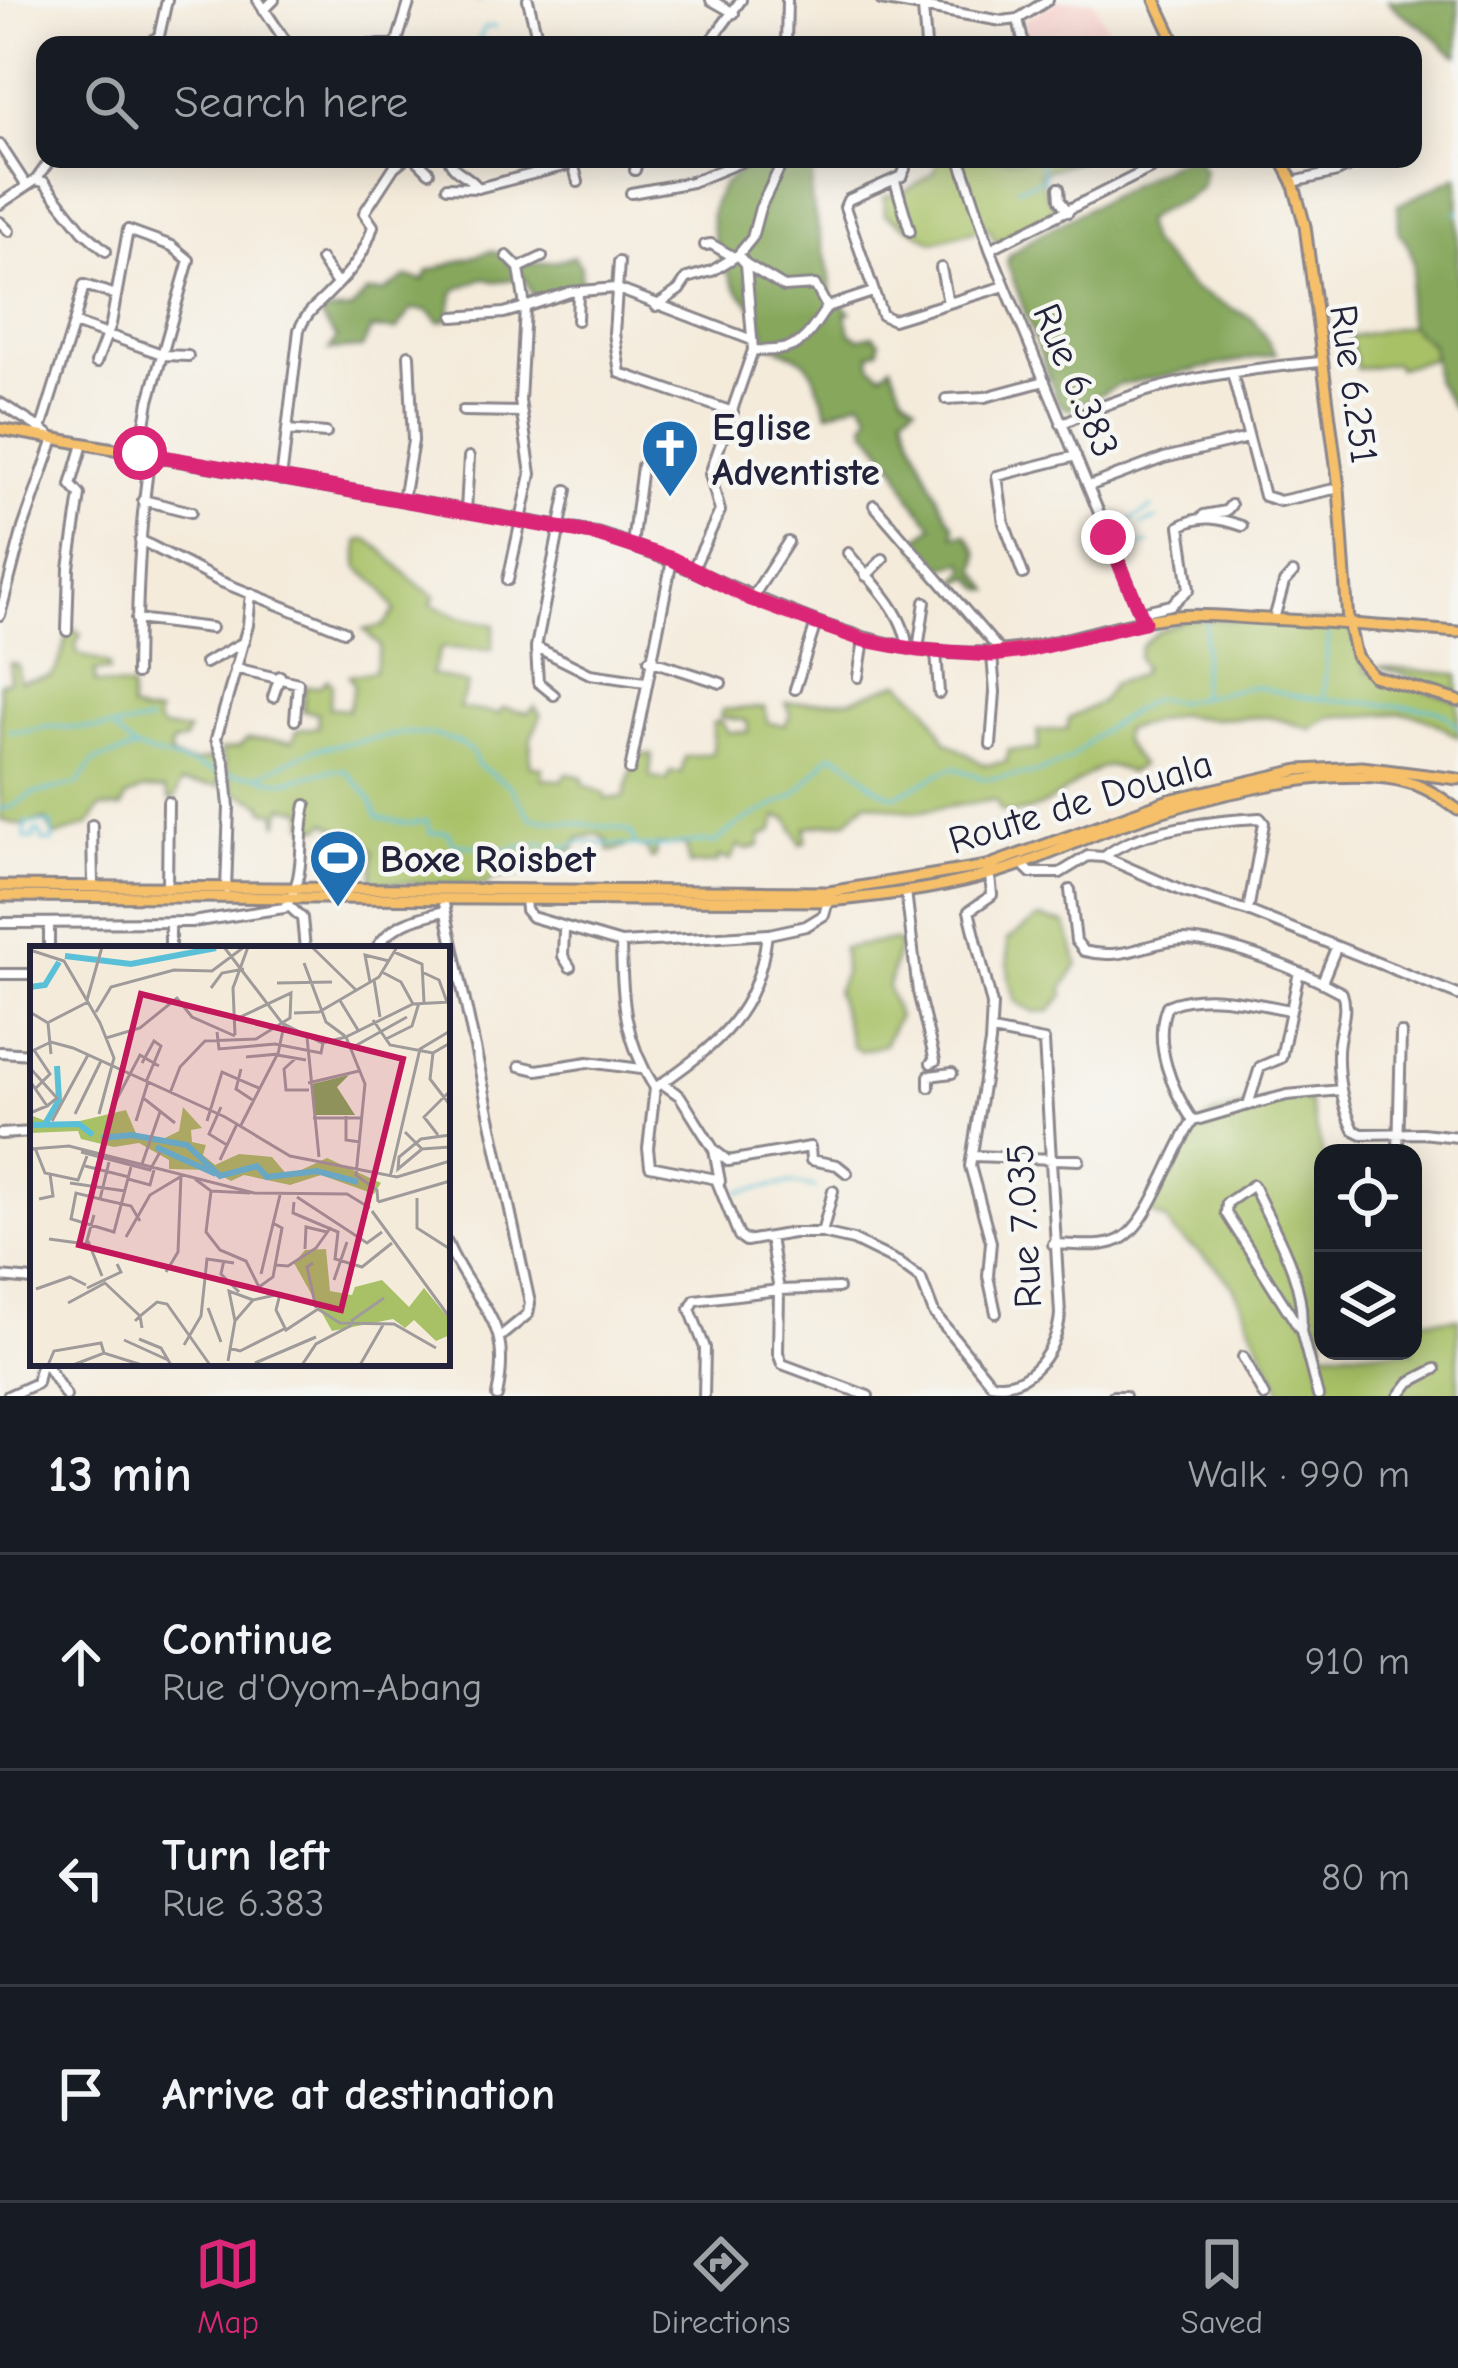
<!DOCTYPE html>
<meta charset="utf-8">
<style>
body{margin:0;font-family:"Comic Neue",sans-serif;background:#242831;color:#f1f3f6}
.controls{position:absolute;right:36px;bottom:36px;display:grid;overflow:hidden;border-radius:24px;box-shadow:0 6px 30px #0003}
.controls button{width:108px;height:108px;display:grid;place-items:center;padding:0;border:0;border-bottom:3px solid #363941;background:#171b24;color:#f1f3f6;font:60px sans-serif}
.stop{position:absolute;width:36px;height:36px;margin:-27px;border:9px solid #db2777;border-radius:50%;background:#fff}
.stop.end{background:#db2777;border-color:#fff;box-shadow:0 3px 12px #0008}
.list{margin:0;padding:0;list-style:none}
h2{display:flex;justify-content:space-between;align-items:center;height:156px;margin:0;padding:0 48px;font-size:51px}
h2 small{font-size:39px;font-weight:400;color:#9ea1a6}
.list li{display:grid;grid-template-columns:78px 1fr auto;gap:36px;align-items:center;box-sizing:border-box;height:216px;padding:0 48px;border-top:3px solid #363941}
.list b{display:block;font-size:45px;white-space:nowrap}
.list p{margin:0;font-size:39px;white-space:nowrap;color:#9ea1a6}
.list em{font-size:39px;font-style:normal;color:#9ea1a6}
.icon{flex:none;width:66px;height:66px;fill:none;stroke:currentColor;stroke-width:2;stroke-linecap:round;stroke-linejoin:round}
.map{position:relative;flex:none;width:1458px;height:1396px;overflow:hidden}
.search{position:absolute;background:#171b24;box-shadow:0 6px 30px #0003;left:36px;right:36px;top:36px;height:132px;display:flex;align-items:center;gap:30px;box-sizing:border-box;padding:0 42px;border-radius:24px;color:#9ea1a6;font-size:45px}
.sheet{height:804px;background:#171b24}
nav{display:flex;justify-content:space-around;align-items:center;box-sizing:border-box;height:168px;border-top:3px solid #363941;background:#171b24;font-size:33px;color:#9ea1a6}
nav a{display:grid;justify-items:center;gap:6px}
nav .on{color:#db2777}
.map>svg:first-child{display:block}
.built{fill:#f7d0cb}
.green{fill:#a8c166;stroke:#657250;stroke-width:3}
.forest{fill:#86a75b;stroke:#54644b;stroke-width:3}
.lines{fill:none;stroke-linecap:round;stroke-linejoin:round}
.stream{stroke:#5ac0d7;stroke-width:3}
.minor-casing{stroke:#8b868b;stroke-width:14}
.major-casing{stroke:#8b868b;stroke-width:15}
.minor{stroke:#fff;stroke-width:8}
.major{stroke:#f6c06b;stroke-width:9}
.route{stroke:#db2777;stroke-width:15}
.labels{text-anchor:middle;stroke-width:9;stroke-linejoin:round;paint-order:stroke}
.street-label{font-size:39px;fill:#22223b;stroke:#f6f6f2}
.poi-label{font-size:39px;font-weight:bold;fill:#22223b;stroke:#f6f6f2;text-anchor:start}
.inset-river{fill:none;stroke:#5ac0d7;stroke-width:6}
.inset-road{fill:none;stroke:#a09b9b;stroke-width:3}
.view{fill:#c2185b;fill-opacity:0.15;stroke:#c2185b;stroke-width:6}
.inset-edge{fill:none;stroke:#22223b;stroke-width:6}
</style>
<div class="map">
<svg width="1458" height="1396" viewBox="0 0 1458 1396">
<rect width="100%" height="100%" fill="#f6f6f2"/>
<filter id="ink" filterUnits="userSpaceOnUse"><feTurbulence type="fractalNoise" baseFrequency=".00833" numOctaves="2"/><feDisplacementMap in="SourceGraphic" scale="24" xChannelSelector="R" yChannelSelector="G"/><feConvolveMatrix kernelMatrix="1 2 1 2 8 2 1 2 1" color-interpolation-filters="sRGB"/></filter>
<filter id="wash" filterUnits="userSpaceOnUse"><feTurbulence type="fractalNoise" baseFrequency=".004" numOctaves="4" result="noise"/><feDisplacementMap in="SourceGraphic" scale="48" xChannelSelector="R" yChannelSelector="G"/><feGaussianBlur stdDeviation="2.7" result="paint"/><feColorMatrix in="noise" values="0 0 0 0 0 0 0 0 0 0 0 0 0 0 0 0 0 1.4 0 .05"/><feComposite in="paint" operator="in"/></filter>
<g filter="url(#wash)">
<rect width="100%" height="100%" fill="#f4ebdb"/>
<!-- built -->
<path class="built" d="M1059,0H1093L1112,37L1099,45H1030L1020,23Z"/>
<!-- green -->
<path class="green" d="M938,159H1082L1039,173L1049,200L1058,210L996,243L988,227L933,242L885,214L884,197L904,192L934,173Z
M1410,325L1432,345L1435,358L1398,368L1394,363L1357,369L1349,337Z
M367,539C393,554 407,582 435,596L431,604L459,617L495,625L492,650L441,648L431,674L468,684L459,708L499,714L503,708L528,713L535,707L541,716L531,738L530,765L543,768L542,779L563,780L566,773L582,777L584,784L605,794L606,799L624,797L636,754L652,755L650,777L667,781L670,772L681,773L685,757L713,753V723L721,721L728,732H748L747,721L720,717L722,710L764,707L768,723L785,725L791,715L786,703L850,700L900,682L927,707L946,741L985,765L1006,762L1009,750H1038V731L1067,729L1069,718L1101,702L1112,684L1139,675L1143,668L1138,658L1141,646L1157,632L1187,619L1348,622L1366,671L1458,701V737C1423,715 1415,710 1375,715C1345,719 1337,709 1311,729L1271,717L1209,719L1178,715L1123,730V741L1141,766L1129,773C1126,771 1114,766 1110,766C1085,766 1044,824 1001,811L995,800L914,812L866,802L847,821L806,827V842L801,844L788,819L777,817L772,832L761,836L760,846L747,850L738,846L730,861L719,856L717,863L689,865L686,845L657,846L655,858L651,859L647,849C621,840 627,851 609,851L607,840L598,834L579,838L573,851L539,857L531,873L491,879L486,885L372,882L374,851L359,833L343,831L327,822L321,828L305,825L304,810L283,807L278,825L276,812L266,811L262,804L234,791L221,750L239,747L247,739L293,741L297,730L318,727V713L303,711L305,687L320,686L328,679L332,684L329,708L348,710L354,685L349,676L374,671L380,646L364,630L383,626L395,611L381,587L358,568V541Z
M73,628L81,634L76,644L78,654L109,664V671H95V683L131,688V709L143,714H158L157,722L163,728L188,731L185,740L171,744L170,755C184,766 204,762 218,756L220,786L181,783L175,798L170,801L165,790L144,789L126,798L122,808H100L90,824L57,836L53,835L46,820L20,825L0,820V683L9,681L10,663L18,665L19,681L51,676C65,661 61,641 73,628Z
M1379,667L1458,674V692Z
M1039,918L1066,924L1078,964L1063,988L1064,995L1050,1011L1035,1012L1016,1002L1009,979L1007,940Z
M892,940L900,943L888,987L898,1017L884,1045L861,1051L852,1046L836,992L844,973L843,948Z
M1283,1098L1309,1101L1323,1154V1351H1413V1320L1458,1318V1396H1283L1233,1286L1215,1265L1174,1233L1167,1221L1151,1213L1192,1129L1216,1114Z"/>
<!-- forest -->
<path class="forest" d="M1388,0H1458V56C1444,51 1439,40 1428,31C1413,19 1399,15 1388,0Z
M762,159H813L811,199L830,276L831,297L851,312L846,314L850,333L860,338L873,335L880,341L879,350L870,354L871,365L882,373L891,365L903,393L916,404L904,413C907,429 944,516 954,524V535L966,534C977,549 981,552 976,570L991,590L983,589L972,577L955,584L967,568L964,562L937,569L917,548L918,538L933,526L911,499L896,466L867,430L865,424L870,414L861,400L828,413C821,397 816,374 805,362C796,352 782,353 772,344C762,334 762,322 756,311C751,303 742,297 737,289C705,234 693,188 762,159Z
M1179,159H1198L1204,171L1202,185C1186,205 1161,204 1144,222L1150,243L1192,288L1253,319L1276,354L1118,385L1074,408H1065L1058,402L1007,263L1009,256L1033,238Z
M1458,176V416L1435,380L1432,345C1426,339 1414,332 1410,325C1395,296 1432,270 1399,233L1398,205Z
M490,251L502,254L510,265C537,260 547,267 574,256L581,267V287L534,298L524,277L496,282L483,278L454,291L448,320L439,322L428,311L412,309L397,330L371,329L362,348L329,350L337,338L321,318L324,312L351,310L367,292H383L406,277L424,280L428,271Z"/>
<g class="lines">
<!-- stream -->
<path class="stream" d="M478,0L479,2
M477,44L485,27H495
M520,45L522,38
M1018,188L1045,178L1039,159
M1456,212L1458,213
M1141,525L1156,519
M1119,527L1152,508
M1134,548L1149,543
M1200,697L1206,622
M1323,699L1329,629
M9,730C30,736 37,725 55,727C89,729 118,730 150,722
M115,731L135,749
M261,777C292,790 315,766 346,771L371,799L377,817L409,824L427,821L430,833L448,832L452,843L501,850L539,844L569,847L580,842L634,846
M0,809L12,807L32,794L78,784L94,761L136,749L224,774L260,775L315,749L405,733L435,735L460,743L472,752L478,765L510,786L531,818L617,828L631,832L636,846C663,851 686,839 715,843L735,826L795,795L831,754C861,762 863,788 896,796L953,767L985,779L1036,773L1069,760L1096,735L1145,703L1153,699L1178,702L1253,686L1301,697L1432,709L1445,714L1458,727
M25,823H51L53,841L44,842L39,831L34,832V839H25Z
M739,1192L791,1183L816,1188"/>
</g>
</g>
<g filter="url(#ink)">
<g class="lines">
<defs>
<path id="minor" d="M258,0L288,45
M528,0L539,45
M711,0L734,13
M881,0L1002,21L1018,19L1048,0
M923,9L926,45
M264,10L274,0
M1018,19L1024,45
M463,44L466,45
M146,45L159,36L167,0
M359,45H389
M396,45L410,0
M602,45L622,40
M708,45L741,0
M786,45L787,0
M0,145L26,185
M416,159L429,172
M449,159C453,173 470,175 478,188L591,159
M901,159L905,169L902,176L848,200L845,207L882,315L893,320L1005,286
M960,159L990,249L1144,622
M573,163L578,182
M635,170L638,159
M36,180L44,182L83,231L106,251
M895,181L910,231
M1293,182L1337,172L1363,159
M447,187L478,188
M1059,188L1060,200L1068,212
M631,193L692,182L748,159
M0,204L36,180L51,159
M0,222L9,231
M705,245L711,244L732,256
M990,249L1169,159
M321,260L337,284
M619,262L614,333L620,373L733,412
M746,264L784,287L815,285L827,307
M519,268L542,257
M941,268L948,303
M656,306L679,290L687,278L712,271L738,255
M454,317L504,313L525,307L519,268L507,256
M577,320L578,292
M74,323L84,285L116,295
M753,350C798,353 804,342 827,307L873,292
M96,363L111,324L128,230L172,246L189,260L149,401L140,453
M1232,373L1264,496L1280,501L1339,488
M946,399L985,397L1045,381
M0,403L41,429
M463,411L521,412
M1061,424C1149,382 1224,371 1320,362
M287,430L326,433
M281,480L299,330C306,312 318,305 330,292C351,272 365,254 373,226L364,213L394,167L404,159
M1089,486L1164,458L1248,438
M567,490L536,647L590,674L645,682
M143,500L191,512
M403,500L413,441L409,355
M874,505L1001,652
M466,511L469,457
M1204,515L1226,511L1231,505
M140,540L219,581L344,631
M632,545L642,466
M848,553C868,578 906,613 907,647
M693,569L720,511L710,474L753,350L746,264L738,255L752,238L760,208L784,159
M1023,574L1004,523L997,476L1076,456
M866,576L883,559
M508,580L531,474L520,401L525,307L570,292L615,288L752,340
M752,598L788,542
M1140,612L1171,605L1189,589L1180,526C1201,514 1219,518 1242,526
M0,615L23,528L54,439L41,429L74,323L165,355L188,356
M136,619L211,628
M1274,619L1284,583L1293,573
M67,631L69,568L80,495L71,485L83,444
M536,649L538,682L554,695
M918,649L925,602
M936,652L939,693
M649,660L721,683
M205,663L244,642
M235,668L298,683L295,720
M136,674C137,601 139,528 150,455
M858,677L864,640
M795,689L816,623
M273,697L280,676
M991,745L995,692L992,655
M630,770L672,560
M92,825L93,887
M1104,857C1136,829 1217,820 1260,818L1264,823L1248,911
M1022,864L1031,873H1060L1088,856L1104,857L1184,892L1248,911L1458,995
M990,875L992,895L969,911L992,1005L990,1043L970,1166L991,1242L988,1276L996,1313
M167,888L168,802
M226,889L229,807L225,764L216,739L248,625L251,593
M1070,890L1076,941L1084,951C1126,962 1149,940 1184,940C1230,941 1302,971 1342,993C1349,1013 1338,1031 1338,1052C1337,1078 1343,1107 1354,1130L1362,1134L1422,1133L1458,1137
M906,891L918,992L935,1061L931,1063
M443,899L530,1303L528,1314L501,1336
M525,899L526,910L532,917L621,943L769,934L806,926L824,915L828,901
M288,905L302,918L305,949
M170,922V949
M0,923L192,922L284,908C308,878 297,841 306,805
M49,925V949
M564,930L563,956L570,967
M621,943C622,999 624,1040 655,1088L648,1148L650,1166L716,1179L739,1236L746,1241L793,1233H822L853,1240L898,1262L921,1279L934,1313L991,1383C1030,1391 1058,1348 1060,1314L1044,1041L992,1031
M376,949C391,923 417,918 445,911
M0,974H33
M1322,982L1336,948
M0,1052L33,1054
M520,1066L537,1070L588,1062L641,1069
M663,1084L680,1096L714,1150L720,1181
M929,1087V1076L952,1073
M655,1088C719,1043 757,1015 767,934
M1249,1105L1287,1095L1341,1090
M1193,1121C1172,1090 1152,1043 1167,1006C1204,990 1252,1003 1290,1010
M0,1134L33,1132
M714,1150L728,1161L810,1147L811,1160L837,1165L847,1173
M1398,1153L1401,1033
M974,1156L1079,1160
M822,1233L833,1191
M770,1238L779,1290L778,1353L782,1364L868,1396
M447,1243C475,1309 514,1314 497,1396
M1053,1244C1074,1244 1100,1249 1119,1240C1150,1226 1172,1150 1193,1121L1248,1105L1260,1067L1281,1058L1299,972
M0,1277L33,1280
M1301,1331C1307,1281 1273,1229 1253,1185L1227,1203L1226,1213L1301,1331L1318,1396
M1243,1357L1264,1396
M45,1363L66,1396
M8,1396L37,1383L41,1363
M704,1396L705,1348L690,1309L695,1300L779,1290L838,1288
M1113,1396H1125
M1399,1396L1410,1382L1435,1369"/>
<path id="major" d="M1155,0L1176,45
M1281,159L1293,182L1305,226L1339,488L1348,622L1356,656L1373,676L1458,701
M0,429L598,534C712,569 812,638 933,651C1029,662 1087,626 1175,616C1205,613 1237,618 1267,619C1331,622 1394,627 1458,632
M0,886L829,892L987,866L1169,800L1299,770L1362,767L1458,779
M0,896L828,901C885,896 946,888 1001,871C1042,859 1081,839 1121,825C1194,799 1335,761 1410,783C1428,788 1443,799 1458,810"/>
</defs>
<!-- minor casing -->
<use href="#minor" class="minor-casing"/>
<!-- major casing -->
<use href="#major" class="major-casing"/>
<!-- minor -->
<use href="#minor" class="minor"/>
<!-- major -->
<use href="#major" class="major"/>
</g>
</g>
<g class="lines" filter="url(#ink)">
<!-- route -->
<path class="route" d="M140,453L598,535L672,559L751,599L816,623L864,640L918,650L992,655L1024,651L1144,622L1108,537"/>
</g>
<!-- icons -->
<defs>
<symbol id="church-pin" viewBox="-11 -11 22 30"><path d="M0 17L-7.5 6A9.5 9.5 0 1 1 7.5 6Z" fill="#1f6fb2" stroke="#f6f6f2"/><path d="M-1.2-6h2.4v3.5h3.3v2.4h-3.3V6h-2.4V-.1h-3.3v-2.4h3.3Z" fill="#fff"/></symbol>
<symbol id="stadium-pin" viewBox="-11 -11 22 30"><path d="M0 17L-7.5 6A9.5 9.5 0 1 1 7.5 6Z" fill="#1f6fb2" stroke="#f6f6f2"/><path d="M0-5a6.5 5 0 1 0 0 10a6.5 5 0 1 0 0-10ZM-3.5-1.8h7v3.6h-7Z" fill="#fff"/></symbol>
</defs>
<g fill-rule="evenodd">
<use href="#church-pin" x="637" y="415" width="66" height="90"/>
<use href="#stadium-pin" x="305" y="825" width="66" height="90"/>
</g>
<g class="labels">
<!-- street labels -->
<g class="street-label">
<text transform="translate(1077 380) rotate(67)" y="14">Rue 6.383</text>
<text transform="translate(1355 384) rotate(82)" y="14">Rue 6.251</text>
<text transform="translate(1080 801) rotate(-17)" y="14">Route de Douala</text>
<text transform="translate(1023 1226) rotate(-93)" y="14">Rue 7.035</text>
</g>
<!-- poi labels -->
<g class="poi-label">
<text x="712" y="440">Eglise<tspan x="712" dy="45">Adventiste</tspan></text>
<text x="380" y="872">Boxe Roisbet</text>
</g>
</g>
<!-- overview -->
<g transform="translate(30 946)">
<rect width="420" height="420" fill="#f4ebdb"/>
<path d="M153,161L172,182L161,184L162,196L176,199L173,209L185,219L209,208L242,211L258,230L297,212L351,237L344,248L291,229L260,239L214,229L201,235L181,224L139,223V214L109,197L84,201L51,193L48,185L0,187V169L29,180L96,164L108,192L131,194L149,185ZM296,303L300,345L322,349L325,341L352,334L379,361L394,342L420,374V389L406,395L384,374L375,382L363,373L302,385L264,317L275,304Z" fill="#a8c166"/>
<path d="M319,129L307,141L325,169H284L282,138Z" fill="#86a75b"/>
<path class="inset-river" d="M35,10L101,18L186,2M0,41L15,39L29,16M15,178L29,154L27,120M0,179L49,178L63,189M71,192L102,189L157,199L190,230L227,220L237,231L287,225L328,236M126,201L186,228"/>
<path class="inset-road" d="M194,1L252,77L292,97L316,91M282,1L326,44M0,4L34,15L70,77L84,112L69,168M364,6L392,18L394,56M274,17L296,76L315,90M352,26L371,36L383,58M392,26L409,34L417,56M344,34L350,71M340,36L335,9L359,15M247,37L302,36M181,42L192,27L214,23M309,53L328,84M57,54L72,1M0,66L18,77L21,108M66,66L81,41L144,24L182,25L214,1M264,67L289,66L349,31L367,1M343,74L360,99L403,107M19,76L58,56M187,86L189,103L245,98L291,107L293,97M205,89L203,42L218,1M277,91L289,211M76,92L110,82L147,52L162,71L205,90M356,93L382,80L389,57M420,97L403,107L400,133L420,159M325,100L377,71M4,104L20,128L6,142M0,106L21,96L43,102L195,171L260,210L367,231L420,215M216,111L248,108L254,79M266,112L254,123L256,144H279M112,117L124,95L131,100L116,136M0,122L27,152L17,160M211,123L206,143L224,155M0,135L17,160L0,167M278,137L329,125M140,147L150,121L175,95L226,93L260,72L261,47L206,73M112,151L145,177M191,161L179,188L197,199M80,166L110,109L129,120M45,168L71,115M316,170V194L330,196M283,172H332M22,175L58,109M106,175L118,136M177,175L192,126L231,143M210,181L247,109L276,114M375,186L392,203L420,201M408,189L394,171L420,145M5,202L15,227L48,234L57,210M0,203L39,200L224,247L317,248L340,262M392,203L368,223L369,211L391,193L420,189M51,206L120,224L130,206M190,214L207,178M79,216L70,253L46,247L41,273L84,286L101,221M112,218L130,166M55,220L99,231M360,231L390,103L420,85M98,233L120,239L124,224M165,233L181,245L220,247M40,237L95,245M181,245L176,286L190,304L216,315L229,341L243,331L252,282L243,277M267,251L337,297L352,286M387,252V282L420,303M9,253L23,250L20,228M70,253L101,260L110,275M264,256L263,267L308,286L305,313L332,321L362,297M348,256L347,244L326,229L335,138L316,91L383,58L420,56M348,256L420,235M342,265L420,372M96,291L120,249L150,231M19,293L56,298L64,269M58,295L72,330M275,303L276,281L297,286M194,314L191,328L209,346M283,317L277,321L286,362M245,319L258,320L286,302L301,281M136,326L148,306L151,229M231,328L250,249M304,334L317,296M57,342L91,326L87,318M6,343L40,331L56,339M223,354L199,345L205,375L223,354L250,348L246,364L256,384L288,363L310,377L364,378L406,402M38,357L75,337L110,370L105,375M178,362L191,396M321,375L354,352M112,382L110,370L127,356L137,358L180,419M109,393L131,402L141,419M94,394L138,414M154,399L171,370L177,313L204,317M199,402L210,405L254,383M198,415L205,375M225,417L286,391M18,419L24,405L71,397L74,407M43,419L74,407L112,419M272,419L286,398L322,379M330,419L353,379"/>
<path class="view" d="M111,48L373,113L311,364L49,299Z"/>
<rect width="420" height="420" class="inset-edge"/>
</g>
</svg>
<div class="controls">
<button><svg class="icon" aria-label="locate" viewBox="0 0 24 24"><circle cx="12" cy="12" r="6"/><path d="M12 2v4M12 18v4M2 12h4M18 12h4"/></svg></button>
<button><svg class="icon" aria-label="layers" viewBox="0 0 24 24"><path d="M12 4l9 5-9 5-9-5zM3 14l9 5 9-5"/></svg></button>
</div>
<div class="stop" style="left:140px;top:453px"></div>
<div class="stop end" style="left:1108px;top:537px"></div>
<div class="search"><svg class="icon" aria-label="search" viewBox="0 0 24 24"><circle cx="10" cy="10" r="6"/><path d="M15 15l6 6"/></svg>Search here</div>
</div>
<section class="sheet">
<h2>13 min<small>Walk · 990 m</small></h2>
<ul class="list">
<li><svg class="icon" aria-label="ahead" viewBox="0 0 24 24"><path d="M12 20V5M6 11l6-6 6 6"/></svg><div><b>Continue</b><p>Rue d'Oyom-Abang</p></div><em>910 m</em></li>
<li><svg class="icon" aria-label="left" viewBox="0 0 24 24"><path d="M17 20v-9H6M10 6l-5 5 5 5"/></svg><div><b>Turn left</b><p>Rue 6.383</p></div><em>80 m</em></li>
<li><svg class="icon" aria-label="arrive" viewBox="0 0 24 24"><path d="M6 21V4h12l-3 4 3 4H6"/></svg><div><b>Arrive at destination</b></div></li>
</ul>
</section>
<nav>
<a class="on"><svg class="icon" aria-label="map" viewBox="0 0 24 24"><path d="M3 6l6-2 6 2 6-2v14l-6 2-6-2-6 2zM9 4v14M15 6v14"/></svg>Map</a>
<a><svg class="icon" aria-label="directions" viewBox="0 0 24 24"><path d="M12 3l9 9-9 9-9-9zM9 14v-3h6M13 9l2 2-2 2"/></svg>Directions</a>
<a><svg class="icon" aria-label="saved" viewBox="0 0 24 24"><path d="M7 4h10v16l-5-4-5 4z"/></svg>Saved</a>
</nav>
